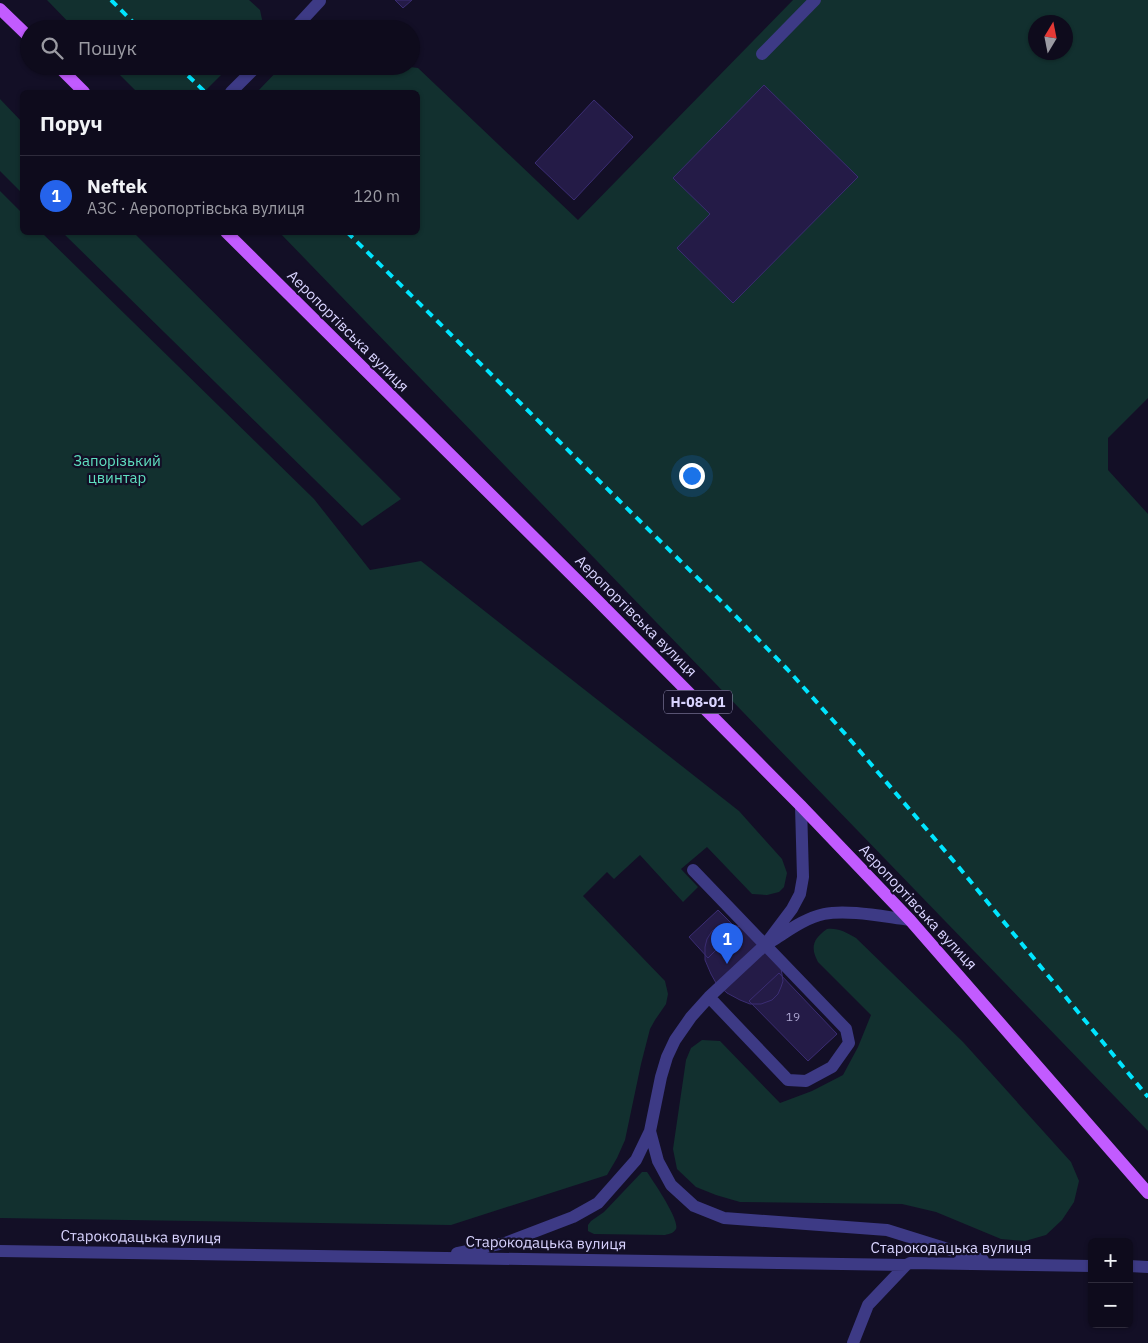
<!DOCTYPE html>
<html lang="uk">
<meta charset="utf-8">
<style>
body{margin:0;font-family:"IBM Plex Sans",sans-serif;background:#1c1929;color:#f1f3f6}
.controls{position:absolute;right:15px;bottom:15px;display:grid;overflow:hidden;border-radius:8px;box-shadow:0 1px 4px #0004}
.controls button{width:45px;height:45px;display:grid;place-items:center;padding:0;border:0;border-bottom:1px solid #2e2b3b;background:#0e0b1c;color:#f1f3f6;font:25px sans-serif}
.compass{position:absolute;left:1028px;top:15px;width:45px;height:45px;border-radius:50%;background:#0e0b1c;box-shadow:0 1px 4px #0004;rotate:10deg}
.you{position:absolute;left:691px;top:475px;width:18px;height:18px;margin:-12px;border:4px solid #fff;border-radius:50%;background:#1a73e8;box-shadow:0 0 0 8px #1a73e833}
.badge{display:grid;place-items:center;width:32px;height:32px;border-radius:50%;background:#2563eb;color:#fff;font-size:16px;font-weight:700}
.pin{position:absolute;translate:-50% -41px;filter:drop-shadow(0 1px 2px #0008)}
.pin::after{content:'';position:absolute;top:26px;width:18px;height:15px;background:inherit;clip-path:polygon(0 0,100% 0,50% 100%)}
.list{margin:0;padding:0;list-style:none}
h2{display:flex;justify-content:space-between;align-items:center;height:65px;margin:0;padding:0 20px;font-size:21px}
h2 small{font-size:16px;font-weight:400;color:#9b9ba3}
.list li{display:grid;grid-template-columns:32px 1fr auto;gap:15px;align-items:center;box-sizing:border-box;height:80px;padding:0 20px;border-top:1px solid #2e2b3b}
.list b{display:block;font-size:19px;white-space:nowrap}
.list p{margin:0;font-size:16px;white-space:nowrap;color:#9b9ba3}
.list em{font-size:16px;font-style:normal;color:#9b9ba3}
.icon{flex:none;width:28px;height:28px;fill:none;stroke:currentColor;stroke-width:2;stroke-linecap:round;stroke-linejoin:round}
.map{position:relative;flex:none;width:1148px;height:1343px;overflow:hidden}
.search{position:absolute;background:#0e0b1c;box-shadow:0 1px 4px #0004;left:20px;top:20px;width:400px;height:55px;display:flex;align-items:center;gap:12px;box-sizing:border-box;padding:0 18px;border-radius:28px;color:#9b9ba3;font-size:19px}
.panel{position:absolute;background:#0e0b1c;box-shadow:0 1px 4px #0004;left:20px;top:90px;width:400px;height:145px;border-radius:8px}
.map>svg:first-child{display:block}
.green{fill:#12302f;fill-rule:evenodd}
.building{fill:#241b47;stroke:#3b2d73}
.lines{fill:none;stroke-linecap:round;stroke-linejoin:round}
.minor{stroke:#3d3a85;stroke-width:12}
.major{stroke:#c25bff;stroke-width:12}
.rail{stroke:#00e5ff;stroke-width:4;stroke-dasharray:8 6;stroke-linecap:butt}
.labels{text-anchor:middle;stroke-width:4.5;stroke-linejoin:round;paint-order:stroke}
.number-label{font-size:12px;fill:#aca6d1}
.shield{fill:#130f26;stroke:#9e99be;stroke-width:1}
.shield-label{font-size:14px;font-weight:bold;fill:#d9d4ff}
.street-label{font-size:15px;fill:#d9d4ff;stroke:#130f26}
.park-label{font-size:15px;fill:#5fe0c0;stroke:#130f26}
</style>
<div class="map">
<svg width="1148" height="1343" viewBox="0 0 1148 1343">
<rect width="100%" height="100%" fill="#130f26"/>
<!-- green -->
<path class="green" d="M47,0H249L260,10L264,29H75Z
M793,0H1148V398L1108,438V470L1148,514V1131L280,233L418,232V92H257L282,66H402L418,68L578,220ZM1036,22H1066V52H1036Z
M111,66H230L204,92H137Z
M0,99L22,122V193L0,171Z
M0,191L22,213V232L42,233L314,499L370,570L421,561L739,811L782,859L787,873L784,887L779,892L767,895L752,894L707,847L681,869L698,887L683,902L640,855L614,879L607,872L583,896L665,981L668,994L666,1004L655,1020L650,1029L641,1064L625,1140L617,1158L607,1175L451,1225L0,1218Z
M63,233H134L401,499L362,526Z
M827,929C839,928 845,932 856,938L963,1042L1071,1162L1079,1181L1074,1202L1062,1220L1046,1235L1025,1241L1001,1239L936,1212L902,1204L740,1202L716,1195L696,1187L677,1169L673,1149L686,1060L691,1048L702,1040L720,1041L780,1103L812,1091L843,1075L858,1047L871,1015L818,962C810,947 813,939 827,929Z
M642,1172H647C653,1181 680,1220 676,1229C674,1233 669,1234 665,1235L594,1234L588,1231V1225L591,1221L604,1212Z"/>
<!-- building -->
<path class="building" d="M395,0H412L403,8Z
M764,85L858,177L733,303L677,248L710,214L673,178Z
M594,100L633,137L574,200L535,163Z
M718,910L737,929L708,958L689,937Z
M731,925L742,927L781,968L783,981L781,987L778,994L772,1000L761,1004H750L740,1000L727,993L716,983L711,974L705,960V947L707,939L712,931L721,926Z
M779,973L837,1034L808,1061L749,1001Z"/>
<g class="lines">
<!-- minor -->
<path class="minor" d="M294,29L320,1
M762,54L815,0
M231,92L257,66
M693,870L846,1029L849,1043L832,1067L806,1081L788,1080L709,997
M772,941C788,931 805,918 824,914C848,909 885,917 910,920
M650,1131L658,1161L671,1185L694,1206L724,1218L887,1230L983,1260
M0,1251L906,1265L910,1263L1092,1266
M457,1253L505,1243L573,1217L598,1203L636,1160L650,1131L661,1077L667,1057L675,1040L691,1017L709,997L765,945L792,909L800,894L803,877L801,806
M1129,1266L1148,1267
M853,1343L868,1305L906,1265"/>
<!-- major -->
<path class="major" d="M0,9L29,37
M58,66L84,92
M226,232L595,598L801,806L910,920L1148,1193"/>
<!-- rail -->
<path class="rail" d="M111,0L140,29
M178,66L205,92
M347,232L725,605L788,670L847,736L957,865L1148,1097"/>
</g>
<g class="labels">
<!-- number labels -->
<g class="number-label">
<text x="793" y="1021">19</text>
</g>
<!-- shield labels -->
<rect class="shield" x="664" y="690.5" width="68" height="23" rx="4"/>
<g class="shield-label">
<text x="698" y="707">Н-08-01</text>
</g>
<!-- street labels -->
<g class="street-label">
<text transform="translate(348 331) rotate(45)" y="5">Аеропортівська вулиця</text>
<text transform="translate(636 616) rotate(45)" y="5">Аеропортівська вулиця</text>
<text transform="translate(918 907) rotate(47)" y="5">Аеропортівська вулиця</text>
<text transform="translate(141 1237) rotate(1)" y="5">Старокодацька вулиця</text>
<text transform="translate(546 1243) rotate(1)" y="5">Старокодацька вулиця</text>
<text x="951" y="1253">Старокодацька вулиця</text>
</g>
<!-- park labels -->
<g class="park-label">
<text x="117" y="466">Запорізький<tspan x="117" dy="17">цвинтар</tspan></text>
</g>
</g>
</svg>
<div class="controls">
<button>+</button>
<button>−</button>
</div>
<svg class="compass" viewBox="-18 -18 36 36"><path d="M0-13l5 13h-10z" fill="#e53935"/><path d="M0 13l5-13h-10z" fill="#9b9ba3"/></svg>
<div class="you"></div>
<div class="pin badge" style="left:727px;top:964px">1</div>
<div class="search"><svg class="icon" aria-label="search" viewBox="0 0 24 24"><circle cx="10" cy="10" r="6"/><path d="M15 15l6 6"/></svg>Пошук</div>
<section class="panel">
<h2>Поруч<small></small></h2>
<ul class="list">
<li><span class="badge">1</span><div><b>Neftek</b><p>АЗС · Аеропортівська вулиця</p></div><em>120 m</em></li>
</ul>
</section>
</div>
